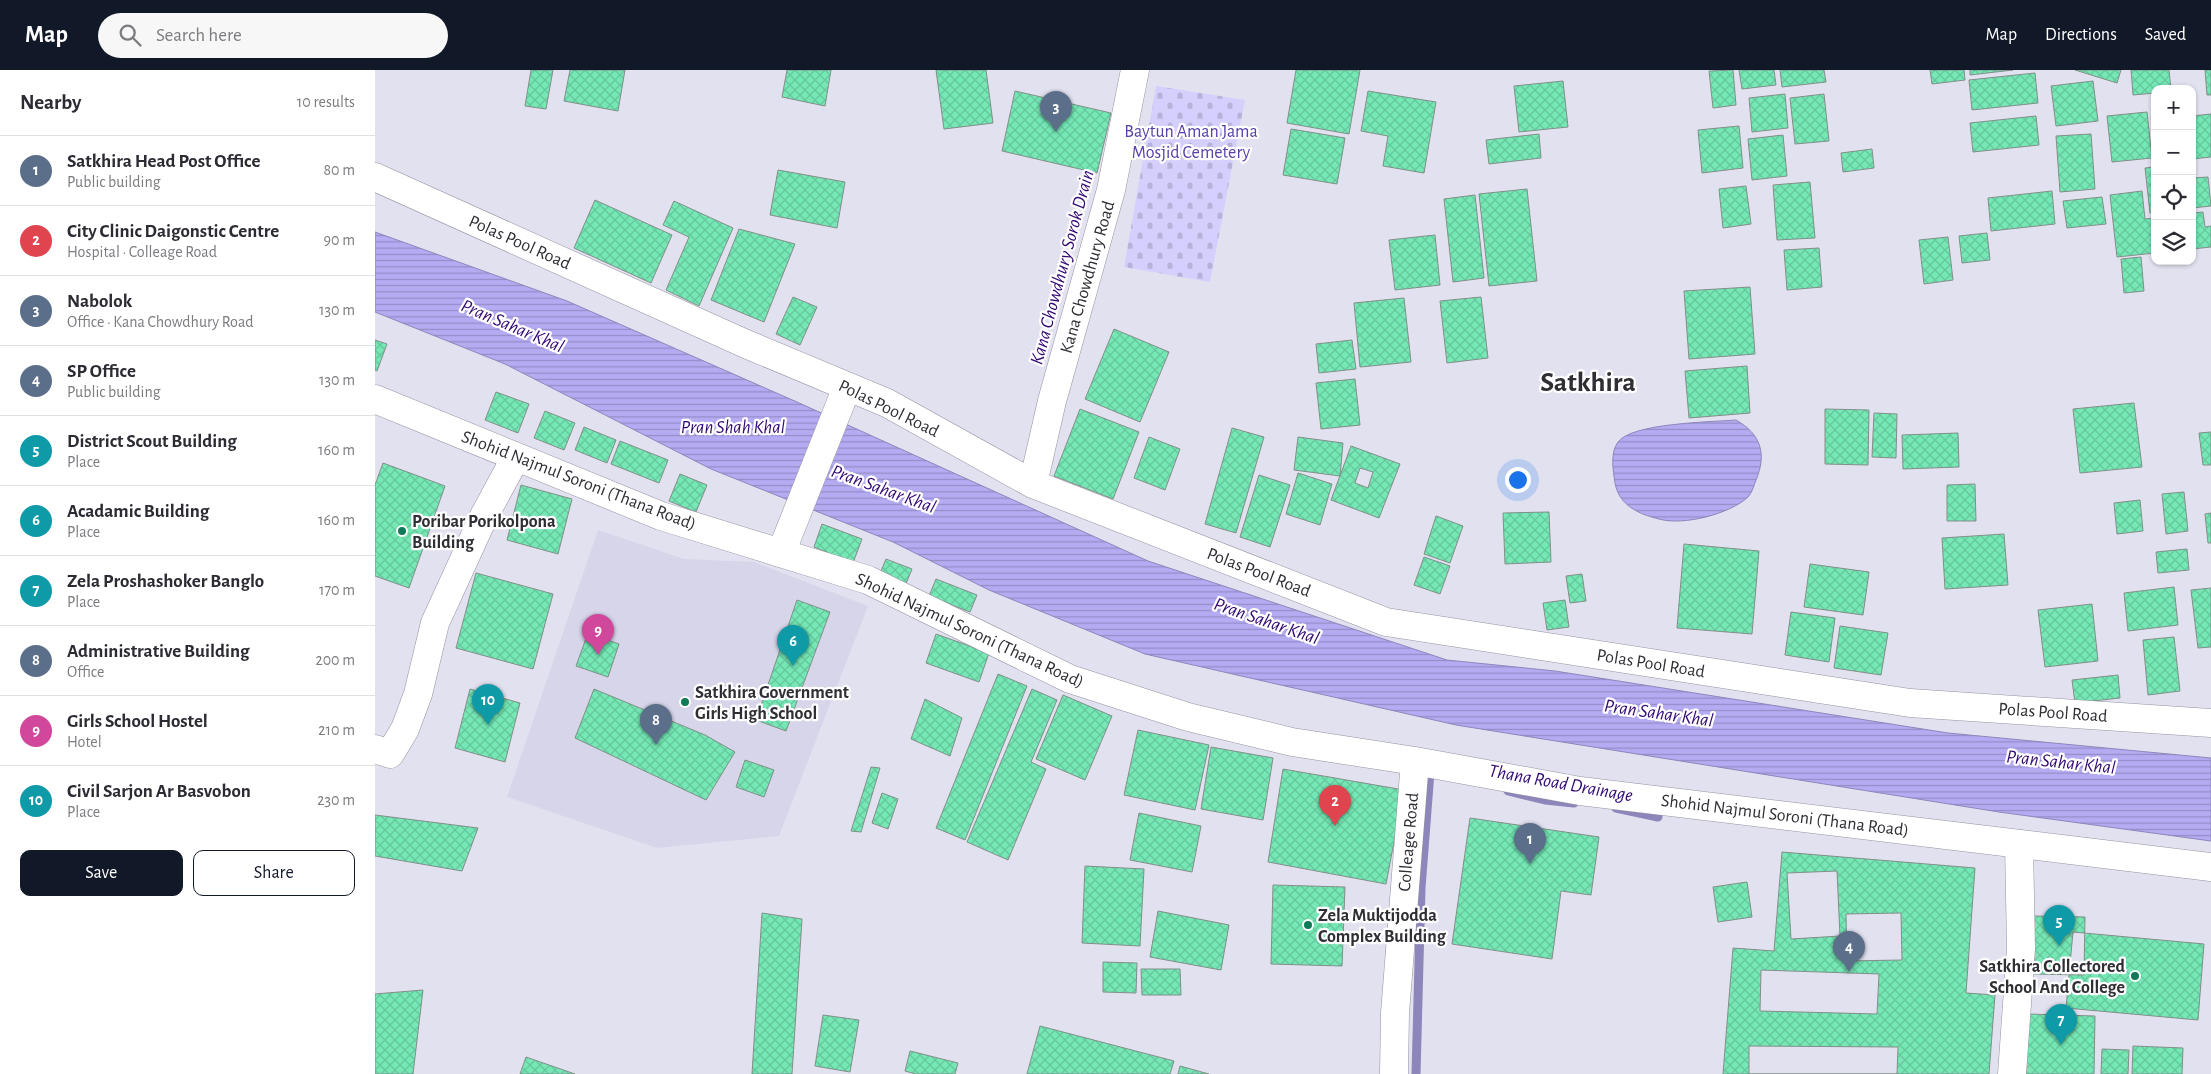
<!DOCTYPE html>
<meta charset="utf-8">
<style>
body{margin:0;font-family:"Alegreya Sans",sans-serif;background:#f7f7f7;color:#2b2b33}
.controls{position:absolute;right:15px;top:15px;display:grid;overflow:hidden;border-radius:10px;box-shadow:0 1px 4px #0004}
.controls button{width:45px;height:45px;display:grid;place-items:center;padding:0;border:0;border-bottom:1px solid #e1e1e2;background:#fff;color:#2b2b33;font:25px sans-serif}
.you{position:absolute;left:1142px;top:409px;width:18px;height:18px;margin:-12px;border:4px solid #fff;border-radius:50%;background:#1a73e8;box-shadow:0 0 0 8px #1a73e833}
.badge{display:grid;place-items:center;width:32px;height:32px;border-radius:50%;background:#111827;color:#fff;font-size:16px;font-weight:700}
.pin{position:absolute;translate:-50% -41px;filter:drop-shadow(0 1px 2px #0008)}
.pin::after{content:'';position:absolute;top:26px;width:18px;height:15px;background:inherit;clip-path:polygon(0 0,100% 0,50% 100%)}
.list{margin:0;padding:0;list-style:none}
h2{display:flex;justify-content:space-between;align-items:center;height:65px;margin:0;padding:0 20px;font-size:21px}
h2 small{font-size:16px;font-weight:400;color:#7c7c81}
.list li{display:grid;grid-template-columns:32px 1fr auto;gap:15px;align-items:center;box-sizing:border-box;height:70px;padding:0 20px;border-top:1px solid #e1e1e2}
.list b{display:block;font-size:19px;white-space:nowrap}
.list p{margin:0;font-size:16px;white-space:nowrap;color:#7c7c81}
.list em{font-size:16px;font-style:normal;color:#7c7c81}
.actions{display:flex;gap:10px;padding:15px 20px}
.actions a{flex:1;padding:11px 0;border:1px solid #111827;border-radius:10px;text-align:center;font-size:18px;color:#111827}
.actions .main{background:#111827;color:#fff}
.icon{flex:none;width:28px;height:28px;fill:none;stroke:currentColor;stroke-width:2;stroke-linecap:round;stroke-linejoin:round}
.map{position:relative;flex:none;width:1836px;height:1004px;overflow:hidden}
header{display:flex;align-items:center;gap:30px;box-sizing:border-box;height:70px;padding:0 25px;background:#111827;color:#fff}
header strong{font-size:24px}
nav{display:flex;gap:28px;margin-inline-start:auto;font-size:18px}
.search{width:350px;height:45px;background:#f7f7f7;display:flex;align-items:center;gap:12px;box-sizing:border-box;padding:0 18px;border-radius:28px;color:#7c7c81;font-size:19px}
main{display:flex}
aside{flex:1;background:#fff}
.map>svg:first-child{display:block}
.built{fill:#d7d5ea}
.cemetery{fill:url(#cemetery-stones)}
.water{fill:url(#water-rules);stroke:#8d86ba}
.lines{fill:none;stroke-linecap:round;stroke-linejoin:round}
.stream{stroke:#8d86ba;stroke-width:9}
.building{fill:url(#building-cross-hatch);stroke:#818f88;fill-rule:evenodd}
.minor-casing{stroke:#9593a1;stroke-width:29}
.tertiary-casing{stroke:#9593a1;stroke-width:29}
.secondary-casing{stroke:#9593a1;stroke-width:29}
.minor{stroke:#fff;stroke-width:28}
.tertiary{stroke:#fff;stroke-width:28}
.secondary{stroke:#fff;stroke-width:28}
.poi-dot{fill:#0d7b57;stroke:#fff;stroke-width:2}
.labels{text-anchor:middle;stroke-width:4.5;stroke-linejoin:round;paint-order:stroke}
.park-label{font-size:18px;fill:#5940a7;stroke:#fff}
.street-label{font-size:18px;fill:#2f2e34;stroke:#fff}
.poi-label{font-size:18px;font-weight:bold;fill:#2f2e34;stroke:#fff;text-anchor:start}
.water-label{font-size:19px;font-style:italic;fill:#320874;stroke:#fff}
.town-label{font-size:28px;font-weight:bold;fill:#2f2e34;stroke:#fff}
</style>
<header>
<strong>Map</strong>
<div class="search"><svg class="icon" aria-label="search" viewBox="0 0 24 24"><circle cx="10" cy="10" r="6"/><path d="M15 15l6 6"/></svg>Search here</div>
<nav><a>Map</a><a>Directions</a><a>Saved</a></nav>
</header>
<main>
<aside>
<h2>Nearby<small>10 results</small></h2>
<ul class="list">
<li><span class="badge" style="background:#5c6f8a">1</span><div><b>Satkhira Head Post Office</b><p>Public building</p></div><em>80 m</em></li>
<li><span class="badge" style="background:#e0444e">2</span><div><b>City Clinic Daigonstic Centre</b><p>Hospital · Colleage Road</p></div><em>90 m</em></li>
<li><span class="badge" style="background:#5c6f8a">3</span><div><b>Nabolok</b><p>Office · Kana Chowdhury Road</p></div><em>130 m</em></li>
<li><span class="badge" style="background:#5c6f8a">4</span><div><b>SP Office</b><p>Public building</p></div><em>130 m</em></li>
<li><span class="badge" style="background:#0f9aa8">5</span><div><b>District Scout Building</b><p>Place</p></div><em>160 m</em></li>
<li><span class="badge" style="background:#0f9aa8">6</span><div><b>Acadamic Building</b><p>Place</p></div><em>160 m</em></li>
<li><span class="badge" style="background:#0f9aa8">7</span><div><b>Zela Proshashoker Banglo</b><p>Place</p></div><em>170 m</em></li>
<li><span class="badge" style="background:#5c6f8a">8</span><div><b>Administrative Building</b><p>Office</p></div><em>200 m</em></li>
<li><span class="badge" style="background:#d1479c">9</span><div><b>Girls School Hostel</b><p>Hotel</p></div><em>210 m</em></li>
<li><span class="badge" style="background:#0f9aa8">10</span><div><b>Civil Sarjon Ar Basvobon</b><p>Place</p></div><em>230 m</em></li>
</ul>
<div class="actions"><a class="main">Save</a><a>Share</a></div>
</aside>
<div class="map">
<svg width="1836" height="1004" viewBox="0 0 1836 1004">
<defs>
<pattern id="cemetery-stones" width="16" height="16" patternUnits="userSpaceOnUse" patternTransform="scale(1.25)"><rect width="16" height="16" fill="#d4cffc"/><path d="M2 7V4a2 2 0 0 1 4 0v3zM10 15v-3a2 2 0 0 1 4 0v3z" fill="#b6b2d9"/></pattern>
<pattern id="water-rules" width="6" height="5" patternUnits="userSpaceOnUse" patternTransform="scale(1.25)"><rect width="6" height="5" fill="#b5abf3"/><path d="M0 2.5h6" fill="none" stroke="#948cc6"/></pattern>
<pattern id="building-cross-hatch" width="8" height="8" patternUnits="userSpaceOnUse" patternTransform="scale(1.25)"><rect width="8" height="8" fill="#75e8b6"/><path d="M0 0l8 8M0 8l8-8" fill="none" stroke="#66c79d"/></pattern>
</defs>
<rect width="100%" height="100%" fill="#e2e1f0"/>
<!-- built -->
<path class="built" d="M223,460L309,489L379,492L493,536L404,766L282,778L132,727Z"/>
<!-- cemetery -->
<path class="cemetery" d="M781,16L870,30L835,212L749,197Z"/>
<!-- water -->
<path class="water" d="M0,162L192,231L422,332L773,491L1072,590L1180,601L1573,663L1836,688V771L1624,742L1081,655L770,584L614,520L518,472L336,399L130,294L0,242Z
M1361,350C1386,364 1392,384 1381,410C1379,415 1377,423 1373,427C1355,444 1308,456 1284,449C1263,444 1244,435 1240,413C1238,400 1235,383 1243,372C1257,353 1336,352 1361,350Z"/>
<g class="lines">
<!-- stream -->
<path class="stream" d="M1133,721L1170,730L1199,733
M1241,738L1283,747
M1041,1004L1046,818L1055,702L1060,703"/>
</g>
<!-- building -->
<path class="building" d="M156,0H178L171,39L150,36Z
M195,0H250L243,41L189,31Z
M412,0H456L450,36L407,27Z
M561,0H611L618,53L569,59Z
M921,0H985L974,64L912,53Z
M1358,0L1361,35L1338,38L1334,1Z
M1364,0H1399L1401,15L1367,19Z
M1405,0H1449L1451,12L1407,17Z
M1555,0H1589L1590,10L1557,14Z
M1595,0H1638L1595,5Z
M1700,0H1746L1742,13Z
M1756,0H1794L1796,19H1780V23L1758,25Z
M1830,0H1836V25H1832Z
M1660,3L1663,33L1597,40L1594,10Z
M1188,11L1193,57L1144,62L1139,16Z
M1718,11L1723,51L1681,56L1676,16Z
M640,21L736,43L722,103L627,81Z
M993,21L1061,32L1049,103L1008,96L1013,66L986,61Z
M1410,24L1413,58L1377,62L1374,28Z
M1449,24L1454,71L1420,74L1415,28Z
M1772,42L1777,88L1737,92L1732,46Z
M1836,44V87L1817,89V46Z
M1661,46L1664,75L1598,82L1595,53Z
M1364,56L1368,98L1327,103L1323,60Z
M916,59L970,68L962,114L908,105Z
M1164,64L1166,88L1114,94L1111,70Z
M1716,64L1720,119L1685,122L1681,66Z
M1408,65L1412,106L1377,110L1373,69Z
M1497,79L1499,98L1468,102L1466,83Z
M1780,97V142L1775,143L1770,98Z
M403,100L470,112L462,158L395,145Z
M1833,107L1836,136L1817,138V108Z
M1435,112L1440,168L1402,170L1398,115Z
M1371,116L1376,154L1348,158L1344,119Z
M1152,119L1162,211L1114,216L1104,124Z
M1677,121L1680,154L1616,161L1613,128Z
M1767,121L1770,149L1780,148V183L1742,187L1735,125Z
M1100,125L1109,208L1078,212L1069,129Z
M1727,127L1731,154L1692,158L1688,131Z
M220,130L297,165L276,213L199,178Z
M299,131L358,158L324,236L291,220L314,167L288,155Z
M1828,142L1830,157L1836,156V177L1817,179V143Z
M364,159L420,174L389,252L336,230Z
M1612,163L1615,190L1587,193L1584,166Z
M1060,165L1065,215L1020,220L1014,170Z
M1573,167L1578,210L1549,214L1544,170Z
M1444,178L1447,217L1412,220L1409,180Z
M1766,187L1769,221L1749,223L1746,189Z
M1375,217L1380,284L1314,289L1309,221Z
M418,227L442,237L425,275L401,264Z
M1106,227L1113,288L1072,293L1065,231Z
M1029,228L1036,292L985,297L979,233Z
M739,259L794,282L765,352L710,329Z
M0,270L12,274L2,301L0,300Z
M977,270L981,299L944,303L941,274Z
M1372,296L1375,343L1314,348L1310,301Z
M980,309L985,355L946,359L941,313Z
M121,322L154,334L143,363L110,350Z
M1759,333L1767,397L1705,403L1698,339Z
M705,339L764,362L738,429L679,406Z
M1450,339L1494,340L1493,395L1450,394Z
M170,341L200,353L189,380L159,368Z
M1499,343L1522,344L1521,388L1497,387Z
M209,357L241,370L232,393L200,380Z
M857,358L889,367L861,463L830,454Z
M1836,362V395H1828L1824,363Z
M1583,363L1584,397L1528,399L1527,365Z
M774,367L805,379L790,420L759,408Z
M923,367L968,373L965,406L919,400Z
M245,371L293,390L284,413L236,394Z
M976,376L1025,394L1004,448L956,430ZM985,398L998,402L993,418L980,413Z
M8,393L70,416L34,518L0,506V415Z
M923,403L957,414L945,455L911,444Z
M305,404L332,415L321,442L294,431Z
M884,405L915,415L895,477L865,467Z
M1600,414L1601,451H1572V415Z
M146,415L197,429L183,484L132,470Z
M1809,422L1813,461L1791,464L1787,424Z
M1765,430L1768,461L1742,464L1739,433Z
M1174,442L1176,492L1130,494L1128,443Z
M1836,443V473H1833L1830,444Z
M1061,446L1088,456L1075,493L1049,484Z
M447,454L487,469L478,493L439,477Z
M1629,464L1633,515L1570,519L1567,468Z
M1309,474L1384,481L1377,564L1302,558Z
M1812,479L1814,500L1783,503L1781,482Z
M1049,487L1075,496L1065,524L1039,515Z
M511,489L537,499L530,516L504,506Z
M1435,494L1494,502L1488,545L1429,537Z
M101,503L178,524L158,599L81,578Z
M1207,504L1211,531L1195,533L1191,506Z
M561,509L602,525L595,542L554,526Z
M1799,517L1803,555L1753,561L1749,523Z
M1836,518V577L1823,578L1816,520Z
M422,530L455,542L411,661L381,650Z
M1190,530L1194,557L1172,560L1168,533Z
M1717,534L1723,591L1670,597L1663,540Z
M1416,542L1460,548L1454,592L1410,585Z
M1465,556L1513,563L1506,605L1459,598Z
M213,563L244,574L233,607L201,596Z
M561,564L614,583L604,612L551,593Z
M1799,567L1805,621L1773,625L1768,570Z
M623,604L652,616L590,770L561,758Z
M1743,605L1745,628L1700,633L1697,610Z
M95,619L145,633L130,692L80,678Z
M219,619L330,665L360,682L331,730L200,668Z
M657,619L682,630L656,692L671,699L633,790L592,772Z
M688,625L737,646L710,710L661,689Z
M550,629L587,648L575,686L536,669Z
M763,660L834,675L820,740L749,725Z
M836,677L898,688L888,750L826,739Z
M370,690L399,700L389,727L361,717Z
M496,697L505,698L486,762L476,761Z
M908,699L1029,720L1011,814L893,792Z
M507,723L523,729L513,759L497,753Z
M764,743L826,756L817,802L755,790Z
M0,745L103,758L87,801L0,786Z
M1095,748L1224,767L1216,825L1186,821L1177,889L1077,874Z
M1407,782L1600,798L1591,923L1620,925L1614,1004H1348L1358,878L1399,881Z
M710,796L769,799L765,876L707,873Z
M1462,801L1465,866L1416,869L1412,803Z
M1372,812L1377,847L1343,852L1338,817Z
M898,815L970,817L967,896L896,894Z
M783,841L854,855L846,900L775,887Z
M387,843L427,849L417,1004H377Z
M1526,843L1527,890L1472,891L1471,844Z
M1659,846L1710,847L1709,905L1658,904Z
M1698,862L1829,874L1823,950L1691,938Z
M728,892L762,893L761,923L728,922Z
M766,899H805L806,925H767Z
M1386,900L1504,904L1502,944L1385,941Z
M48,920L38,1004H0V924Z
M1652,944L1720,946L1719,1004H1651Z
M448,945L484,950L475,1002L440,996Z
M665,956L799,991L795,1004H652Z
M1374,976L1523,977L1522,1004H1374Z
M1758,976L1808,978L1807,1004H1757Z
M1727,979L1754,980L1753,1004H1726Z
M535,981L583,993L580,1004H541L530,1001Z
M151,987L200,1004H145Z
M805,996L834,1004H803Z"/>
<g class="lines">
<defs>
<path id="minor" d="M1637,1004L1646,878L1644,774"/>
<path id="tertiary" d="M0,107L371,274L512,333L658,414L1011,552L1535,633L1836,653
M0,329L286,446L493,510L695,609L813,647L917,672L1040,691L1205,721L1836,797
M658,414L677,331L736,120L760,0
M0,679L15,684L30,659L43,624L60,553L109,446L141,387
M1019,1004L1020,943L1040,691"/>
<path id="secondary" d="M406,483L472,317"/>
</defs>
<!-- minor casing -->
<use href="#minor" class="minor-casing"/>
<!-- tertiary casing -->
<use href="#tertiary" class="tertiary-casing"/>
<!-- secondary casing -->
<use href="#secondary" class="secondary-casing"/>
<!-- minor -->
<use href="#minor" class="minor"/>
<!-- tertiary -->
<use href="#tertiary" class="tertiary"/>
<!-- secondary -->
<use href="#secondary" class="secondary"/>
</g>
<!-- markers -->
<g class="poi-dot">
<circle cx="27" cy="461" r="5"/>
<circle cx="310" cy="632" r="5"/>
<circle cx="933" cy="855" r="5"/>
<circle cx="1760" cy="906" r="5"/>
</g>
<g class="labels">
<!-- park labels -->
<g class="park-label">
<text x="816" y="67">Baytun Aman Jama<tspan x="816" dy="21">Mosjid Cemetery</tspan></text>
</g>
<!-- street labels -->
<g class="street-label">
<text transform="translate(145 172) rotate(24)" y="6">Polas Pool Road</text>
<text transform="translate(712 207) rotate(-74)" y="6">Kana Chowdhury Road</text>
<text transform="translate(514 338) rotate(26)" y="6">Polas Pool Road</text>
<text transform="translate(204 410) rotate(21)" y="6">Shohid Najmul Soroni (Thana Road)</text>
<text transform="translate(884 502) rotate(21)" y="6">Polas Pool Road</text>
<text transform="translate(595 560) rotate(25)" y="6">Shohid Najmul Soroni (Thana Road)</text>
<text transform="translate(1276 593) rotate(9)" y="6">Polas Pool Road</text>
<text transform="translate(1678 642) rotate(4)" y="6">Polas Pool Road</text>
<text transform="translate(1410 745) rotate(7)" y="6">Shohid Najmul Soroni (Thana Road)</text>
<text transform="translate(1033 772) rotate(-85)" y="6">Colleage Road</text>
</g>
<!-- poi labels -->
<g class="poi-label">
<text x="37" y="457">Poribar Porikolpona<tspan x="37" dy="21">Building</tspan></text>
<text x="320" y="628">Satkhira Government<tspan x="320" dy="21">Girls High School</tspan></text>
<text x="943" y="851">Zela Muktijodda<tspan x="943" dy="21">Complex Building</tspan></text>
<text x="1750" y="902" text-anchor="end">Satkhira Collectored<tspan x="1750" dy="21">School And College</tspan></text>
</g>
<!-- water labels -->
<g class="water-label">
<text transform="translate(686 197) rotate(-75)" y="7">Kana Chowdhury Sorok Drain</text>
<text transform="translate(138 255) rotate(23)" y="7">Pran Sahar Khal</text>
<text x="358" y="363">Pran Shah Khal</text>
<text transform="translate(509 418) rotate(20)" y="7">Pran Sahar Khal</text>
<text transform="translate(892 550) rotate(19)" y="7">Pran Sahar Khal</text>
<text transform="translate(1284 642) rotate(8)" y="7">Pran Sahar Khal</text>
<text transform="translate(1686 691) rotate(6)" y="7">Pran Sahar Khal</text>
<text transform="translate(1186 712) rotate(10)" y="7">Thana Road Drainage</text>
</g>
<!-- town labels -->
<g class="town-label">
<text x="1213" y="321">Satkhira</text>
</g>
</g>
</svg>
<div class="controls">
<button>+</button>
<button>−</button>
<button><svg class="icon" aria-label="locate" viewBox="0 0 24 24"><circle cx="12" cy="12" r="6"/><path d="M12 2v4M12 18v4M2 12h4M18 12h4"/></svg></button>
<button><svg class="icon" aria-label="layers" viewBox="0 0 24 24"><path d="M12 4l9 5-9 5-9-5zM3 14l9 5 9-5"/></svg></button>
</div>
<div class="you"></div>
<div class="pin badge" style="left:1155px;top:794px;background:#5c6f8a">1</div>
<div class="pin badge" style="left:960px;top:756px;background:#e0444e">2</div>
<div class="pin badge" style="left:681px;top:62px;background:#5c6f8a">3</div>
<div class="pin badge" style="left:1474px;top:902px;background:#5c6f8a">4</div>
<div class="pin badge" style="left:1684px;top:876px;background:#0f9aa8">5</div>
<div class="pin badge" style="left:418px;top:596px;background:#0f9aa8">6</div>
<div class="pin badge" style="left:1686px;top:975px;background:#0f9aa8">7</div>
<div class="pin badge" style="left:281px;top:675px;background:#5c6f8a">8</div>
<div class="pin badge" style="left:223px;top:585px;background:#d1479c">9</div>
<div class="pin badge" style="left:113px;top:655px;background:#0f9aa8">10</div>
</div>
</main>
